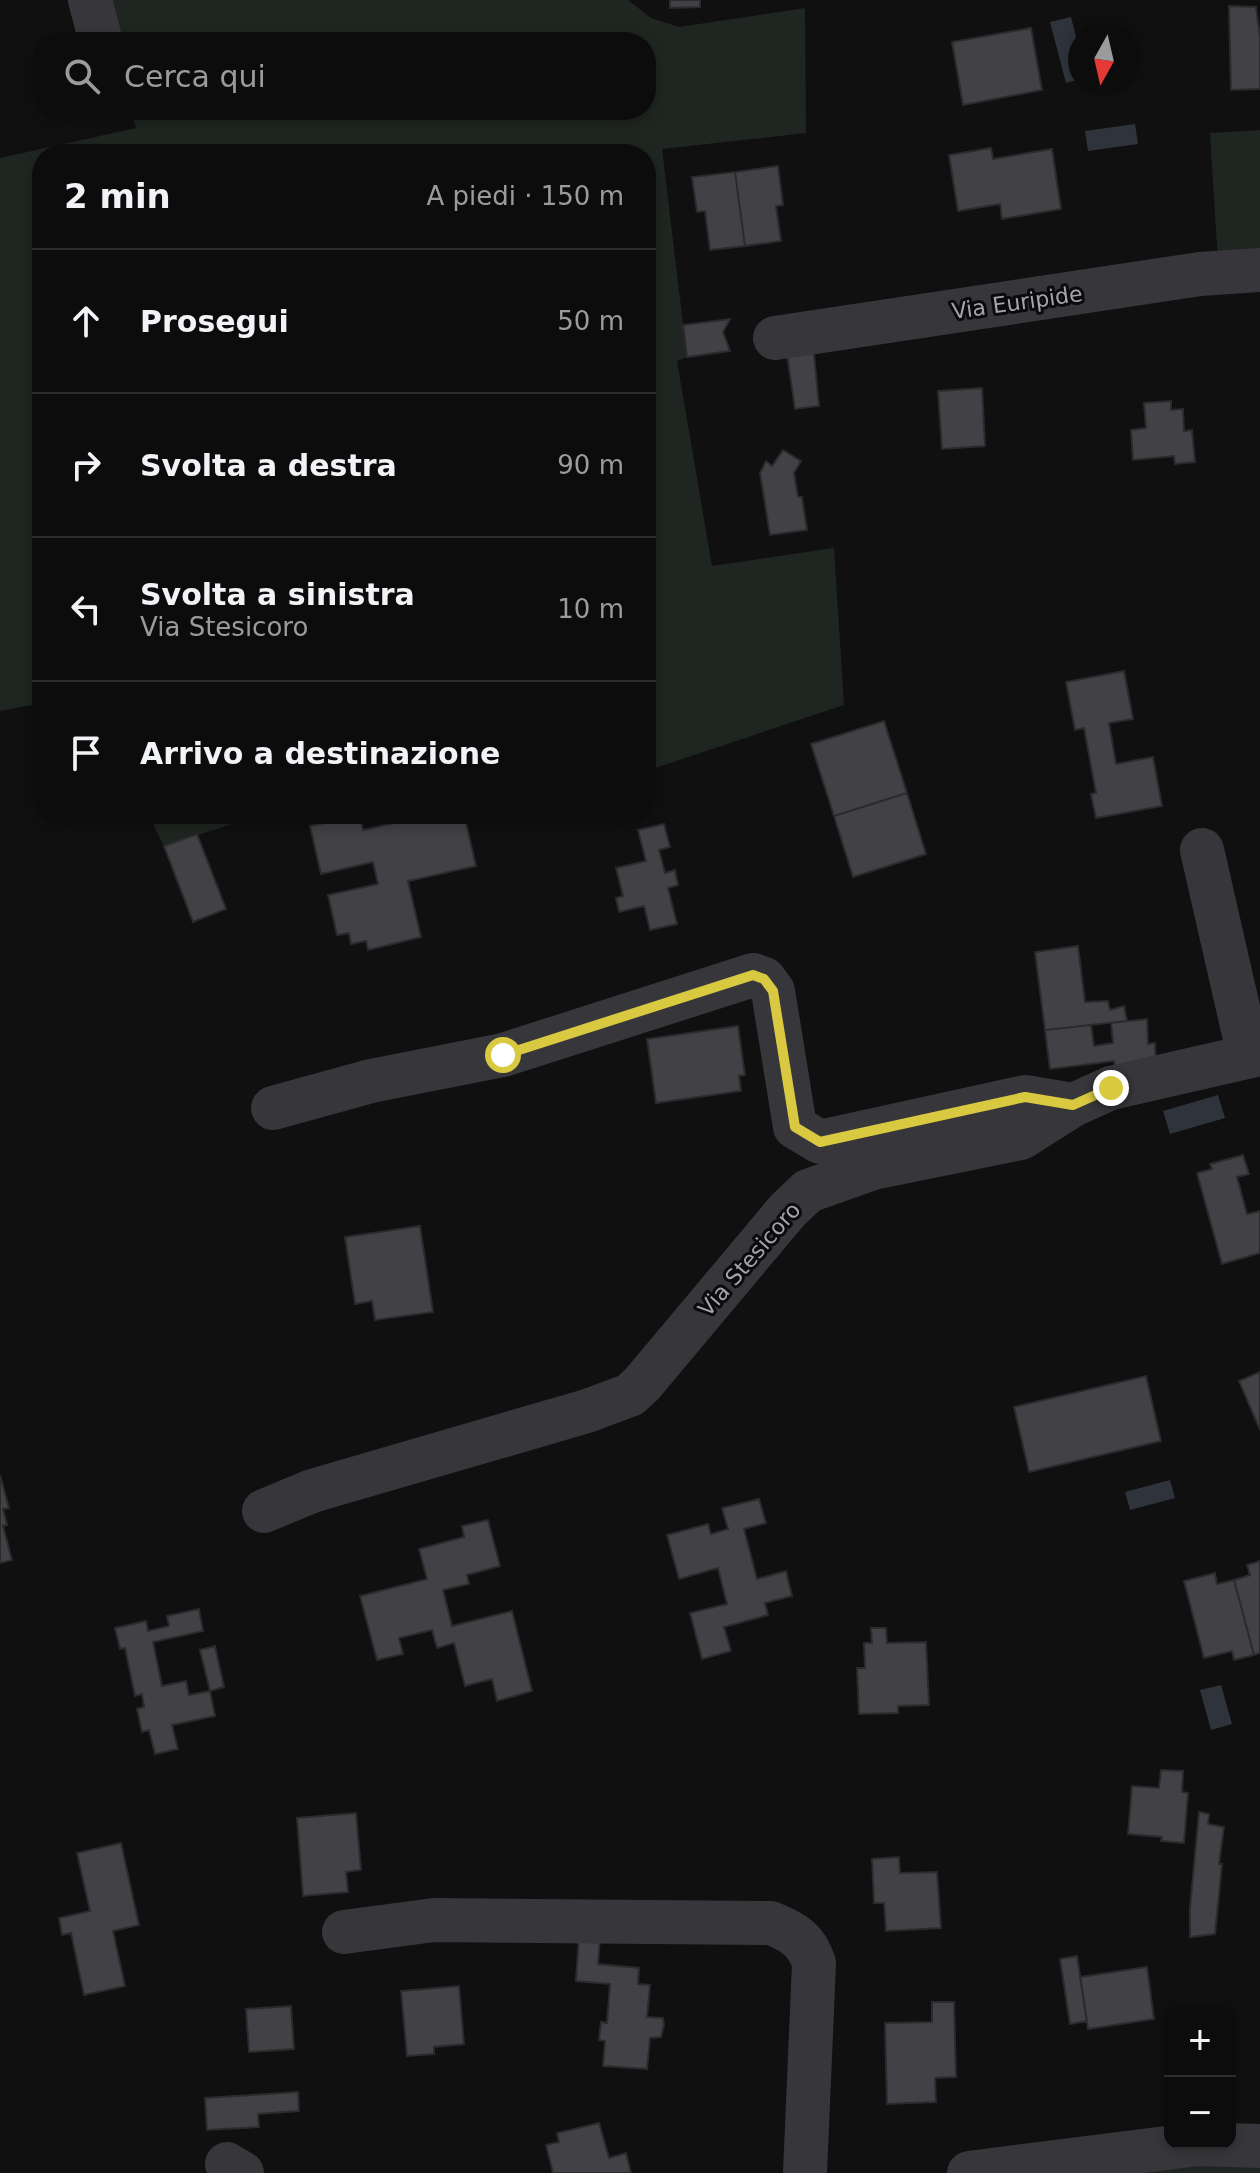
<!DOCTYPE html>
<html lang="it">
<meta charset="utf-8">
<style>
body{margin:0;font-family:"DejaVu Sans",sans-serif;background:#151516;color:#f1f3f6}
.controls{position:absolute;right:24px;bottom:24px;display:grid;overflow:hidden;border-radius:16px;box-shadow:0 4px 12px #0003}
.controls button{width:72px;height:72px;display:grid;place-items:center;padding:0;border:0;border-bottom:2px solid #2c2c2e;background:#0c0c0d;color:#f1f3f6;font:40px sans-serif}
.compass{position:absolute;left:1068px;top:24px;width:72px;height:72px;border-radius:50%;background:#0c0c0d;box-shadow:0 4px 12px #0003;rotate:188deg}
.stop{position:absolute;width:24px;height:24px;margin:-18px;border:6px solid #d8c941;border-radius:50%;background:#fff}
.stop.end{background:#d8c941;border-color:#fff;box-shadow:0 2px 8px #0008}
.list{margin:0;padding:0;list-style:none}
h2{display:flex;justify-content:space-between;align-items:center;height:104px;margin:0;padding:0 32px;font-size:34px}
h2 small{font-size:26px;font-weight:400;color:#9a9b9d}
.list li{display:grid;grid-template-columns:52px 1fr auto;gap:24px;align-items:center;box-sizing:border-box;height:144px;padding:0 32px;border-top:2px solid #2c2c2e}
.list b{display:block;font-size:30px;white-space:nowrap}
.list p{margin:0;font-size:26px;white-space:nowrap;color:#9a9b9d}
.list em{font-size:26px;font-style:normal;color:#9a9b9d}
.icon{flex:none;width:44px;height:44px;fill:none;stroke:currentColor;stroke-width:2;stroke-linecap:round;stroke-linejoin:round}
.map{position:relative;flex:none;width:1260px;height:2173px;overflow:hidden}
.search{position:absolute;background:#0c0c0d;box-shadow:0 4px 12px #0003;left:32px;top:32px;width:624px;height:88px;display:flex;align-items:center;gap:20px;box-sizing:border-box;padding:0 28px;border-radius:32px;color:#9a9b9d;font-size:30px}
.panel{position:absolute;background:#0c0c0d;box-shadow:0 4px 12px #0003;left:32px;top:144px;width:624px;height:680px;border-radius:32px}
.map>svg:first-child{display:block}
.green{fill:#1f2521}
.water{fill:#2f343c}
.building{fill:#424246;stroke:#2b2a2d;stroke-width:2}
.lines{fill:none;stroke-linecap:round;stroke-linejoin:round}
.minor{stroke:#37363a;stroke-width:44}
.route{stroke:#d8c941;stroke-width:10}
.labels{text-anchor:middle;stroke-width:6;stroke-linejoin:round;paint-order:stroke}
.street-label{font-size:22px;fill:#a3a4b0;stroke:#0b0b0c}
</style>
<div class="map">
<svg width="1260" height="2173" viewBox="0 0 1260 2173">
<rect width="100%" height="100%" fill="#101011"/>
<!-- green -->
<path class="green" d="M102,0H628L651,18L679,27L805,8L806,133L662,149L687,357L677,361L712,566L834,548L844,705L646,771V154H42V703L0,711V158L136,128L131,110H646V42H113Z
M1260,130V259L1218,262L1210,133Z
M148,814H263L164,846Z
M1260,2160V2173H1064Z"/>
<!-- water -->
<path class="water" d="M1071,17L1080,53V79L1066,83L1050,22Z
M1135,124L1138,144L1088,151L1085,131Z
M1218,1095L1225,1118L1170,1134L1163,1111Z
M1170,1480L1175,1498L1130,1510L1125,1492Z
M1221,1685L1232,1724L1211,1730L1200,1690Z"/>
<!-- building -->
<path class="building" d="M670,0H700V7L670,8Z
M1229,6L1256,7L1260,37V89L1231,90Z
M1031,28L1042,90L963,105L952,42Z
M991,148L993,159L1052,149L1061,209L1002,219L1000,204L958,211L949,155Z
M778,166L783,205L776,206L781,241L745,246L735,172Z
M735,172L745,246L710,250L705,211L697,212L692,177Z
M730,319L723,332L730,351L687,357L683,325Z
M813,344L819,406L795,409L786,348Z
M982,388L985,446L942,449L938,391Z
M1171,401V410L1183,409L1184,431L1192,430L1195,462L1175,464L1174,456L1133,460L1131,430L1146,428L1144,403Z
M783,450L801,461L794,473L798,497H802L807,530L770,535L760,473L766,461L772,466Z
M1124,671L1133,719L1109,723L1116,764L1153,757L1162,806L1096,818L1091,794L1096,793L1084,728L1075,730L1066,682Z
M884,721L907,793L834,816L811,744Z
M907,793L926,854L853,877L834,816Z
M433,814H464L476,866L408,881L421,937L368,950L366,941L351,944L349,933L337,935L328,895L378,884L373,862L321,874L310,826L360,815L363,830Z
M664,824L670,847L659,850L665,873L675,870L678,885L668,888L677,924L650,930L644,906L619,912L616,898L623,896L616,868L646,861L638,830Z
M197,834L226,909L193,922L164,846Z
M1078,946L1085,1002L1108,1001L1110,1010L1124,1006L1127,1021L1045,1030L1035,952Z
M1147,1019L1148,1044L1155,1043L1156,1065L1116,1074L1114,1061L1050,1069L1045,1030L1091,1025L1094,1046L1113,1043L1111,1023Z
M738,1026L745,1075L739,1076L741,1091L656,1103L647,1039Z
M1243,1155L1249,1174L1237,1177L1247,1214L1260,1211V1253L1222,1264L1197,1173L1212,1169L1210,1164Z
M420,1226L433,1312L375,1320L372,1301L355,1304L345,1237Z
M1260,1372V1430L1239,1381Z
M1146,1376L1161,1441L1029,1472L1014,1407Z
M0,1475L9,1508L3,1509L7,1525L3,1526L12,1560L0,1563Z
M759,1499L766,1523L744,1529L757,1579L786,1571L792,1596L765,1603L768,1615L724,1627L731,1651L702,1659L690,1613L727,1604L718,1568L679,1579L667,1535L708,1524L711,1534L728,1529L722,1508Z
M488,1520L500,1566L467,1575L469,1584L443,1590L452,1626L512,1611L532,1691L497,1701L492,1679L465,1686L454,1643L437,1648L432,1630L399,1638L403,1654L377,1660L360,1596L427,1579L419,1549L464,1537L462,1526Z
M1260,1561V1653L1254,1655L1234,1580L1250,1575L1247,1565Z
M1215,1573L1217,1584L1234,1580L1254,1655L1234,1660L1232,1651L1204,1658L1184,1581Z
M199,1609L203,1631L153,1642L162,1686L186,1681L189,1695L210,1691L215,1716L172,1725L178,1749L155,1754L149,1730L142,1732L137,1709L144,1707L142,1694L135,1696L125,1648L120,1649L115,1628L146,1621L148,1631L169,1626L167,1616Z
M871,1628H886L887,1643L926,1642L929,1705L898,1706V1713L859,1714L857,1668H865L864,1643H872Z
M215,1646L224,1687L210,1691L200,1650Z
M1161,1770L1183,1771L1182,1792L1188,1793L1184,1843L1161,1841L1162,1837L1128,1834L1132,1786L1159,1788Z
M1199,1812L1209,1814L1208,1824L1224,1827L1219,1864H1222L1215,1934L1190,1937V1908Z
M356,1813L361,1870L346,1872L348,1892L303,1896L297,1818Z
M121,1843L139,1925L113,1931L125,1986L84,1995L71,1933L62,1935L59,1918L90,1911L77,1853Z
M899,1857L900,1873L937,1872L941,1928L886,1931L884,1903H874L872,1859Z
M579,1935L600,1937L598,1964L639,1968L638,1984L650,1985L647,2017L663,2018L664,2025L661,2037L650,2038L647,2069L603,2066L605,2041L599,2040L601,2022L607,2023L610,1984L576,1981Z
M1077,1956L1087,2021L1070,2024L1060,1959Z
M1147,1967L1154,2019L1088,2029L1080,1977Z
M459,1986L464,2044L434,2047V2054L407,2056L401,1991Z
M932,2002H954L956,2077L935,2078L936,2102L887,2104L885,2023L932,2022Z
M291,2006L294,2049L249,2052L246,2009Z
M298,2092L299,2111L258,2114L259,2127L207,2130L205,2098Z
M599,2123L609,2158L626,2153L631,2173H553L546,2145L559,2142L557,2133Z"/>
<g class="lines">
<!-- minor -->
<path class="minor" d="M90,0L101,42
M775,338L1200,274L1260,270
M1202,850L1249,1056
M273,1108L371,1081L503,1055L753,975L764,979L773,991L795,1127L820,1142L1025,1097L1073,1105
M264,1511L312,1491L587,1411L630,1395L642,1384L787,1211L808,1191L873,1168L1021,1138L1073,1105L1111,1088L1260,1054
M344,1932L434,1920L771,1923C793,1932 806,1939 814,1963L805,2173
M227,2164L242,2173
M969,2173L1198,2144L1260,2146"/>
</g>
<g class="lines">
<!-- route -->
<path class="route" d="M503,1055L753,975L764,979L773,991L795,1127L820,1142L1025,1097L1073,1105L1111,1088"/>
</g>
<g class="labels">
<!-- street labels -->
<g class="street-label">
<text transform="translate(1017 302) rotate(-8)" y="8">Via Euripide</text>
<text transform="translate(749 1259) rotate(-49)" y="8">Via Stesicoro</text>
</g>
</g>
</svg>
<div class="controls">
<button>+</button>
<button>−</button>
</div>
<svg class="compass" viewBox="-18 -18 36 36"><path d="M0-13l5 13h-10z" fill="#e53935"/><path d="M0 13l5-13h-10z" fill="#9a9b9d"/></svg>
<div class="stop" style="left:503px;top:1055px"></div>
<div class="stop end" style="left:1111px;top:1088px"></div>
<div class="search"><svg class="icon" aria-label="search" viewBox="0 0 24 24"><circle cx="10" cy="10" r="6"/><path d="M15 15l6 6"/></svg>Cerca qui</div>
<section class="panel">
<h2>2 min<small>A piedi · 150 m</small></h2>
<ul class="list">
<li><svg class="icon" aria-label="ahead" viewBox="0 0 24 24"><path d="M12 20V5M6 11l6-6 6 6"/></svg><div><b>Prosegui</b></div><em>50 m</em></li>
<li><svg class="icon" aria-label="right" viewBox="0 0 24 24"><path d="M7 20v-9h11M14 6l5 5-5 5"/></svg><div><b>Svolta a destra</b></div><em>90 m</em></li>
<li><svg class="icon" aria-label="left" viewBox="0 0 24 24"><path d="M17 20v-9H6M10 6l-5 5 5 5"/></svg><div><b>Svolta a sinistra</b><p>Via Stesicoro</p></div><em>10 m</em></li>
<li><svg class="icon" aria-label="arrive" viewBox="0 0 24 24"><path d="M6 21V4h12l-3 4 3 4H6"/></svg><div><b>Arrivo a destinazione</b></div></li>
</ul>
</section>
</div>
